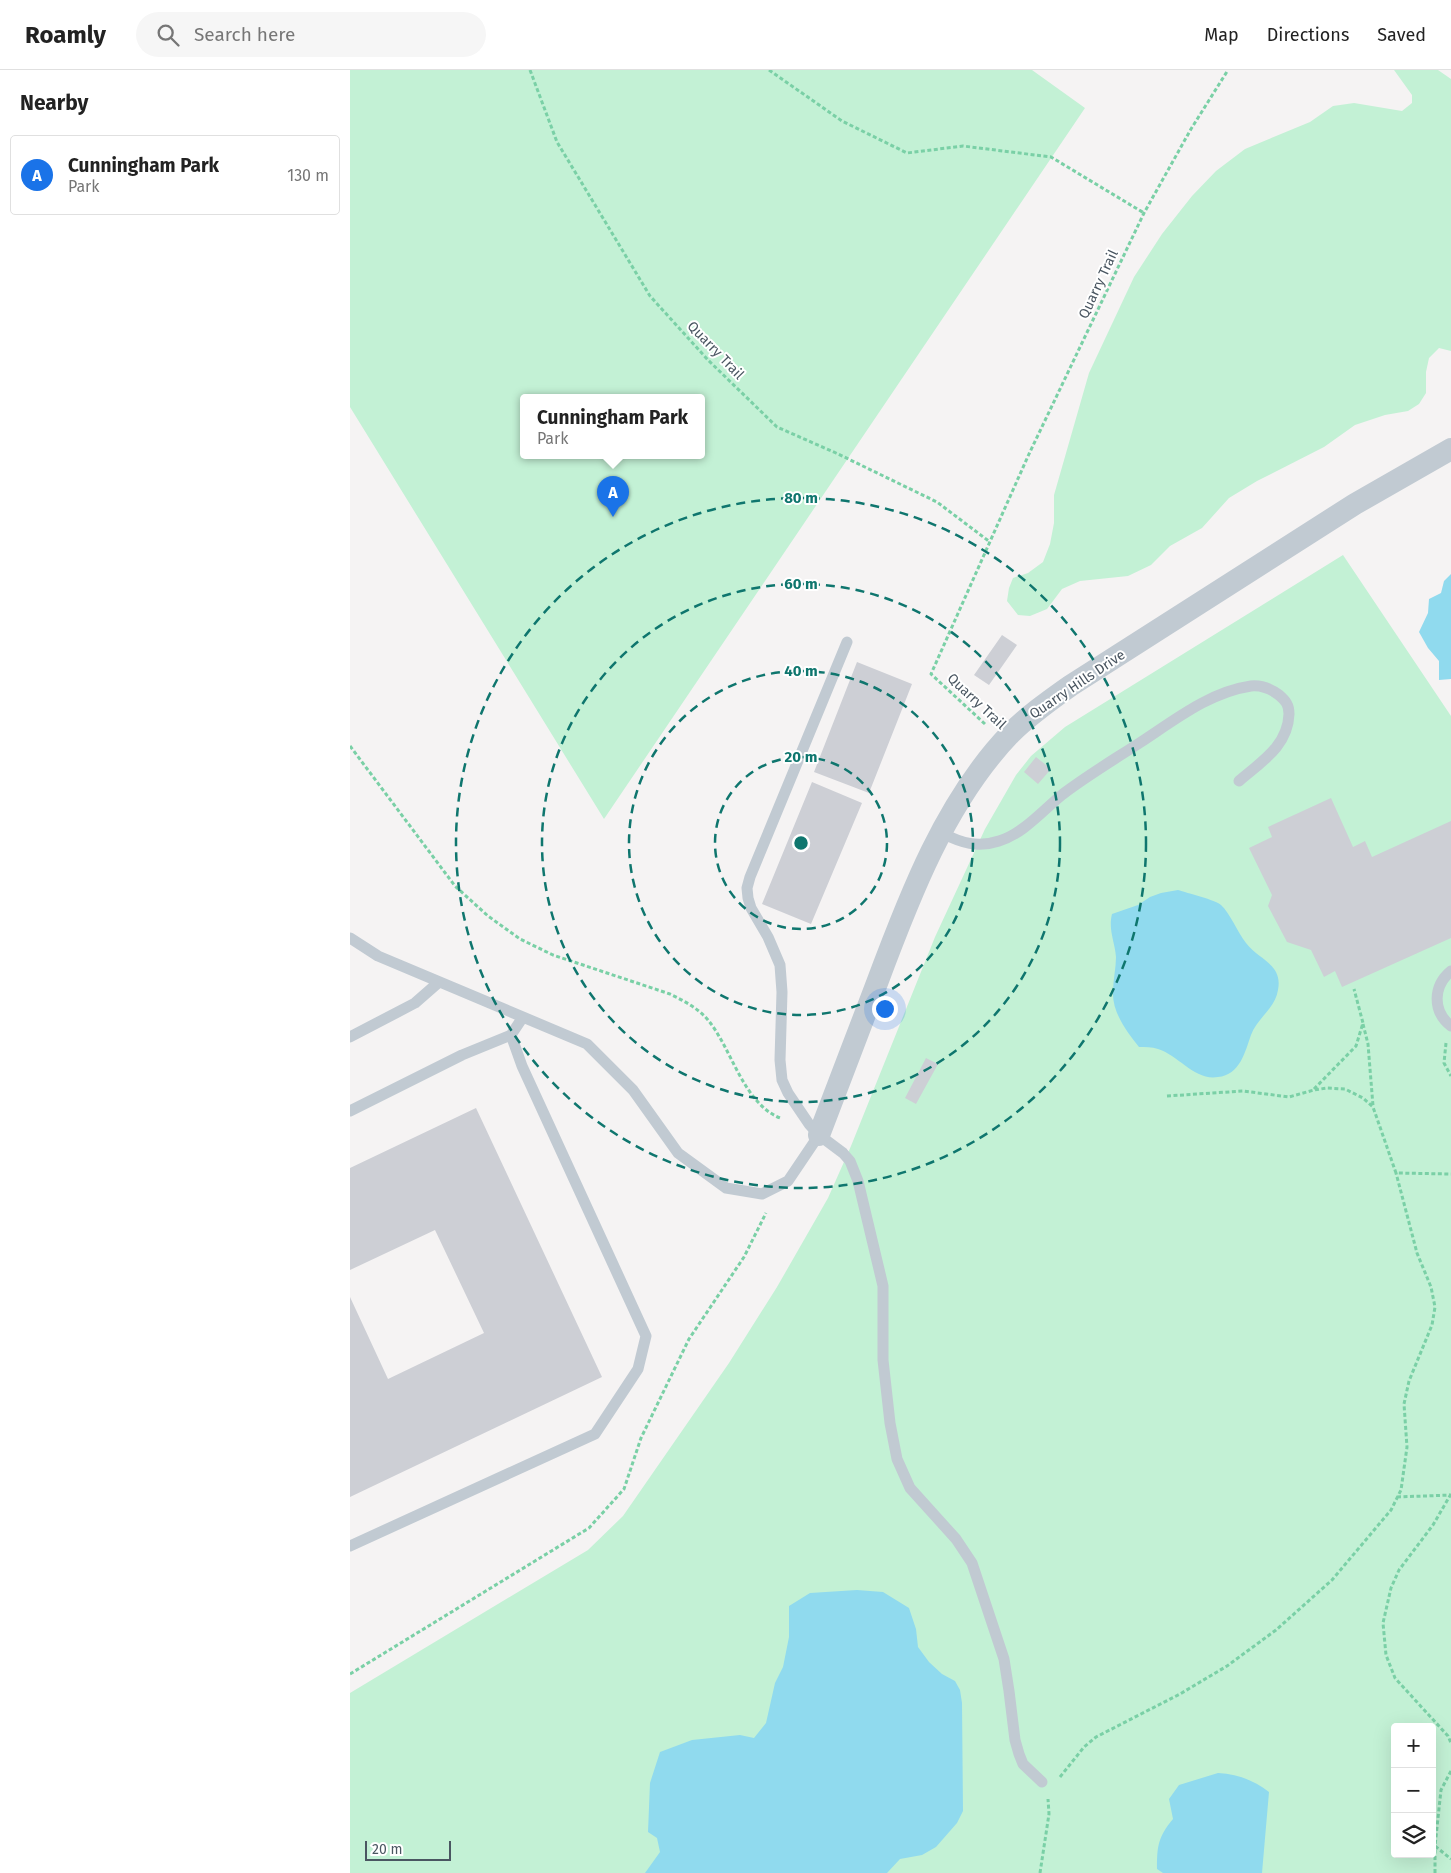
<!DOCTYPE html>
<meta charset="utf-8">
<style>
body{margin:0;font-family:"Fira Sans",sans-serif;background:#f6f6f6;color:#222}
.controls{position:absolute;right:15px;bottom:15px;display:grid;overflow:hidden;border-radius:5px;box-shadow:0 5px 20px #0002}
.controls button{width:45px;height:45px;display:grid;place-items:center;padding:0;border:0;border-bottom:1px solid #e0e0e0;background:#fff;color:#222;font:25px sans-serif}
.scale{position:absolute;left:15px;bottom:12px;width:86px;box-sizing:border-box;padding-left:5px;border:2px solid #4a5661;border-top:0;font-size:14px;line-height:18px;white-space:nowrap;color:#4a5661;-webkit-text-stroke:4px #fff;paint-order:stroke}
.you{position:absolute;left:534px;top:938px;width:18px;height:18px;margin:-12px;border:4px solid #fff;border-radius:50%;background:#1a73e8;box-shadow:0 0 0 8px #1a73e833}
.badge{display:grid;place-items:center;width:32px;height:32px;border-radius:50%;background:#1a73e8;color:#fff;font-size:16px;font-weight:700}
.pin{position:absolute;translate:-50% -41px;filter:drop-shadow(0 1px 2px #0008)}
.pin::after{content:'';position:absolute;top:26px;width:18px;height:15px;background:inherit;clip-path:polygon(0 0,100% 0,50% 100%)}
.popup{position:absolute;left:170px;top:324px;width:185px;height:65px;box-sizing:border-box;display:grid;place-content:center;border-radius:5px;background:#fff;filter:drop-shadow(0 1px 4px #0005);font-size:16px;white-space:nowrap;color:#767676}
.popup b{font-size:19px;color:#222}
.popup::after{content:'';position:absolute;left:50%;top:100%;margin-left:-10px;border:10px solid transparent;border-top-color:#fff}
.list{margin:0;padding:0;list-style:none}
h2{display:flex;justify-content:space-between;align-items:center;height:65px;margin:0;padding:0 20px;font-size:21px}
h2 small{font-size:16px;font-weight:400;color:#767676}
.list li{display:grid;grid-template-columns:32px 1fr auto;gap:15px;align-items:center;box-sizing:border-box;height:80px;margin:0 10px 10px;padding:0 10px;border:1px solid #e0e0e0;border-radius:5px}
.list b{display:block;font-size:19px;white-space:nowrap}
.list p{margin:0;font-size:16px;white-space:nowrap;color:#767676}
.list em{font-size:16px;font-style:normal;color:#767676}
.icon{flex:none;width:28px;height:28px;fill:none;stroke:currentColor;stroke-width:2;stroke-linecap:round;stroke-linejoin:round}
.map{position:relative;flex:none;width:1101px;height:1803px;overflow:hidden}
header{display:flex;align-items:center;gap:30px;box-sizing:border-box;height:70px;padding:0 25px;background:#fff;border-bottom:1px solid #e0e0e0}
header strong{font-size:24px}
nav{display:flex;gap:28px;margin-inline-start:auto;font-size:18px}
.search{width:350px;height:45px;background:#f6f6f6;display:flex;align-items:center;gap:12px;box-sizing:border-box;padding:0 18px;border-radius:28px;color:#767676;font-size:19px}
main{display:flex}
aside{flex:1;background:#fff}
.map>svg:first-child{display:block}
.green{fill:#c3f1d5;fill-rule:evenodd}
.water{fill:#90daee}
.building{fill:#cdcfd5}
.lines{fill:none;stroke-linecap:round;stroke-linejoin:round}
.path{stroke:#7ad0a6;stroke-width:3;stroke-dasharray:4 2.5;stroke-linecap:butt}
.service{stroke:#c1cad2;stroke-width:11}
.minor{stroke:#c1cad2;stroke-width:22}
.ring{fill:none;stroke:#0f766e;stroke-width:2.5;stroke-dasharray:9 6}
.labels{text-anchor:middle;stroke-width:4;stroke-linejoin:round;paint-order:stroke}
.street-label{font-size:14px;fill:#4a5661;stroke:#fff}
.centre{fill:#0f766e;stroke:#fff;stroke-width:2.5}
.ring-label{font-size:15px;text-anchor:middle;font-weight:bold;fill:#0f766e;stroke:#fff;stroke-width:4;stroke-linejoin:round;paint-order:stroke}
</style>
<header>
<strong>Roamly</strong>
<div class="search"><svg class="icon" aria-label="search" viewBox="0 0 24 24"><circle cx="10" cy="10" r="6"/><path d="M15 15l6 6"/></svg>Search here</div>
<nav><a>Map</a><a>Directions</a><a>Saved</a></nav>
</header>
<main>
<aside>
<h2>Nearby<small></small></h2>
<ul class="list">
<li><span class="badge">A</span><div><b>Cunningham Park</b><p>Park</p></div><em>130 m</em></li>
</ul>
</aside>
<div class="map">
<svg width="1101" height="1803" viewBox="0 0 1101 1803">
<rect width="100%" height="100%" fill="#f5f3f3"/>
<!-- green -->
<path class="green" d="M0,0H682L735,38L254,749L0,337ZM352,328V386H174V328Z
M1044,0H1088L1101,9V281L1089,278L1079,288L1076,302V323L1069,334L1058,341L1035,345L1005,355L974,377L907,411L879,428L852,458L820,476L801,495L778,506L730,511L712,519L697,539L680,546L668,545L657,531L659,518L663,508L678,503L693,492L700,474L704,453V425L739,303L784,207L812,164L842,126L866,101L895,79L960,52L983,36L1004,33L1052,41L1062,33V25Z
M993,485L1101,646V1803H0V1623L238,1480L273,1446L379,1293L427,1217L478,1128L501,1076L585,867L635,759L666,705L681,686L715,657ZM1045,1657H1082V1784H1045Z"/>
<!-- water -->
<path class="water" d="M1101,504V609L1089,610V591L1078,578L1069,562L1078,543L1079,529L1091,523L1094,511Z
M828,820C837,823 866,830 871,835C880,843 888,863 896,873C909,890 933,894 928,920C925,939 907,948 901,965C895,982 890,1005 868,1007C845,1011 828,985 808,979C802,977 795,977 789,977C777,962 762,942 763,922C763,910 766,898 766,887C765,872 758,860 762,844L788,835L800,827L811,823Z
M507,1520L533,1522L559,1538L566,1559L568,1577L579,1592L592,1604L605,1611L610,1620L612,1633L613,1741L607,1753L586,1777L572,1785L550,1789L537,1803H295L310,1782L307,1768L298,1762L300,1713L310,1682L342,1670L390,1665L404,1668L416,1653L425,1613L433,1597L439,1567V1536L460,1523Z
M868,1703C888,1704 903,1710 919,1722L912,1803H813L807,1799C807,1776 808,1767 823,1749L819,1729L829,1715Z"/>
<!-- building -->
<path class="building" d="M652,565L667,575L639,615L624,605Z
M507,592L562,614L519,723L464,702Z
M686,687L701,699L688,714L674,702Z
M462,712L512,733L461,854L412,834Z
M981,728L1003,777L1015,771L1022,787L1101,751V868L992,917L985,901L974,907L961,880L937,872L918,836L922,825L899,778L922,767L918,757Z
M576,988L588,994L566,1034L555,1028Z
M126,1038L252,1307L0,1427V1227L38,1309L134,1263L85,1160L0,1200V1098Z"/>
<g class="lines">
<!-- path -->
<path class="path" d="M180,0L207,72L300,226L358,290L427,357L486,383L587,432L640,472
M419,0L492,51L557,83L613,76L701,87L794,143
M635,654L581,604L679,384L794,143L841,59L878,0
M0,676L105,816L138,846L170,869L203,885L320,924C334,931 348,938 358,950C382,979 393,1033 430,1048
M1013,954L1018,974L1023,1036
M1096,973L1094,993L1101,1006
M964,1019L1006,976L1013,953L1004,919
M817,1026L893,1021L939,1027L964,1020L977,1018L995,1019L1013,1028L1023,1037L1046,1103L1101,1104
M1101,1424L1083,1455L1049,1500L1041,1518L1033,1553L1036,1585L1045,1608L1098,1666L1101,1673
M1047,1427L1101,1425
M0,1604L239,1458L274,1419L291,1368L339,1269L394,1187L416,1143
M1101,1701L1091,1720L1085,1776L1101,1789
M710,1707L734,1677L746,1667L830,1624L877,1596L926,1560L982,1510L1041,1440L1051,1420L1057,1377L1054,1334L1059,1311L1082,1255L1085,1237L1081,1217L1067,1183L1046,1103
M690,1803L699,1744L698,1729
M1085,1803V1777"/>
<!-- service -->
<path class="service" d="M497,572L400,807L397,818L398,828L401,838L418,867L430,895L432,922L430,990L432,1010L438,1023L459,1054L469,1065L493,1083L500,1091L508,1111L533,1216V1290L540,1353L547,1389L560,1418L606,1469L622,1493L654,1589L659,1621L665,1670L669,1684L673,1694L692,1712
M592,763C611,773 628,778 649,771C673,764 693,740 713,724C738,705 765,689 791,672C826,649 860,622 901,616C911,615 921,619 929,625C936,631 939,635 939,644C938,676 911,692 889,711
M0,868L28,886L237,974L283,1020L328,1083L376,1118L412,1124L438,1111L469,1065
M1101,901C1083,916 1082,941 1101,956
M0,967L65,933L89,912
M0,1041L112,985L161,965
M0,1476L245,1364L288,1299L296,1266L172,996L161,965L173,947"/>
<!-- minor -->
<path class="minor" d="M469,1065C488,1014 508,964 527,913C559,827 596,730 661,663C679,645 699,631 720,616L1005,434L1101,379"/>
</g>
<!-- distance rings -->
<g class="ring">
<circle cx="451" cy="773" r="86"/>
<circle cx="451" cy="773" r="172"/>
<circle cx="451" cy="773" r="259"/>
<circle cx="451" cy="773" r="345"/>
</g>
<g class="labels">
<!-- street labels -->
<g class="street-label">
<text transform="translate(748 214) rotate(-65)" y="5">Quarry Trail</text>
<text transform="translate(366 280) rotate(46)" y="5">Quarry Trail</text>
<text transform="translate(727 614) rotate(-34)" y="5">Quarry Hills Drive</text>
<text transform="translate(627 631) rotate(43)" y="5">Quarry Trail</text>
</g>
</g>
<circle cx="451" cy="773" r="8" class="centre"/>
<g class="ring-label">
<text x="451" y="433">80 m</text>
<text x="451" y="519">60 m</text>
<text x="451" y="606">40 m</text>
<text x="451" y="692">20 m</text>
</g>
</svg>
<div class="controls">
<button>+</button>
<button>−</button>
<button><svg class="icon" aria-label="layers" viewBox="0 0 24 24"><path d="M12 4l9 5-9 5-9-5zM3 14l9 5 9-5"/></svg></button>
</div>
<div class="scale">20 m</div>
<div class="you"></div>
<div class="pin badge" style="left:263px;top:447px">A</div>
<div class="popup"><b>Cunningham Park</b>Park</div>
</div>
</main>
